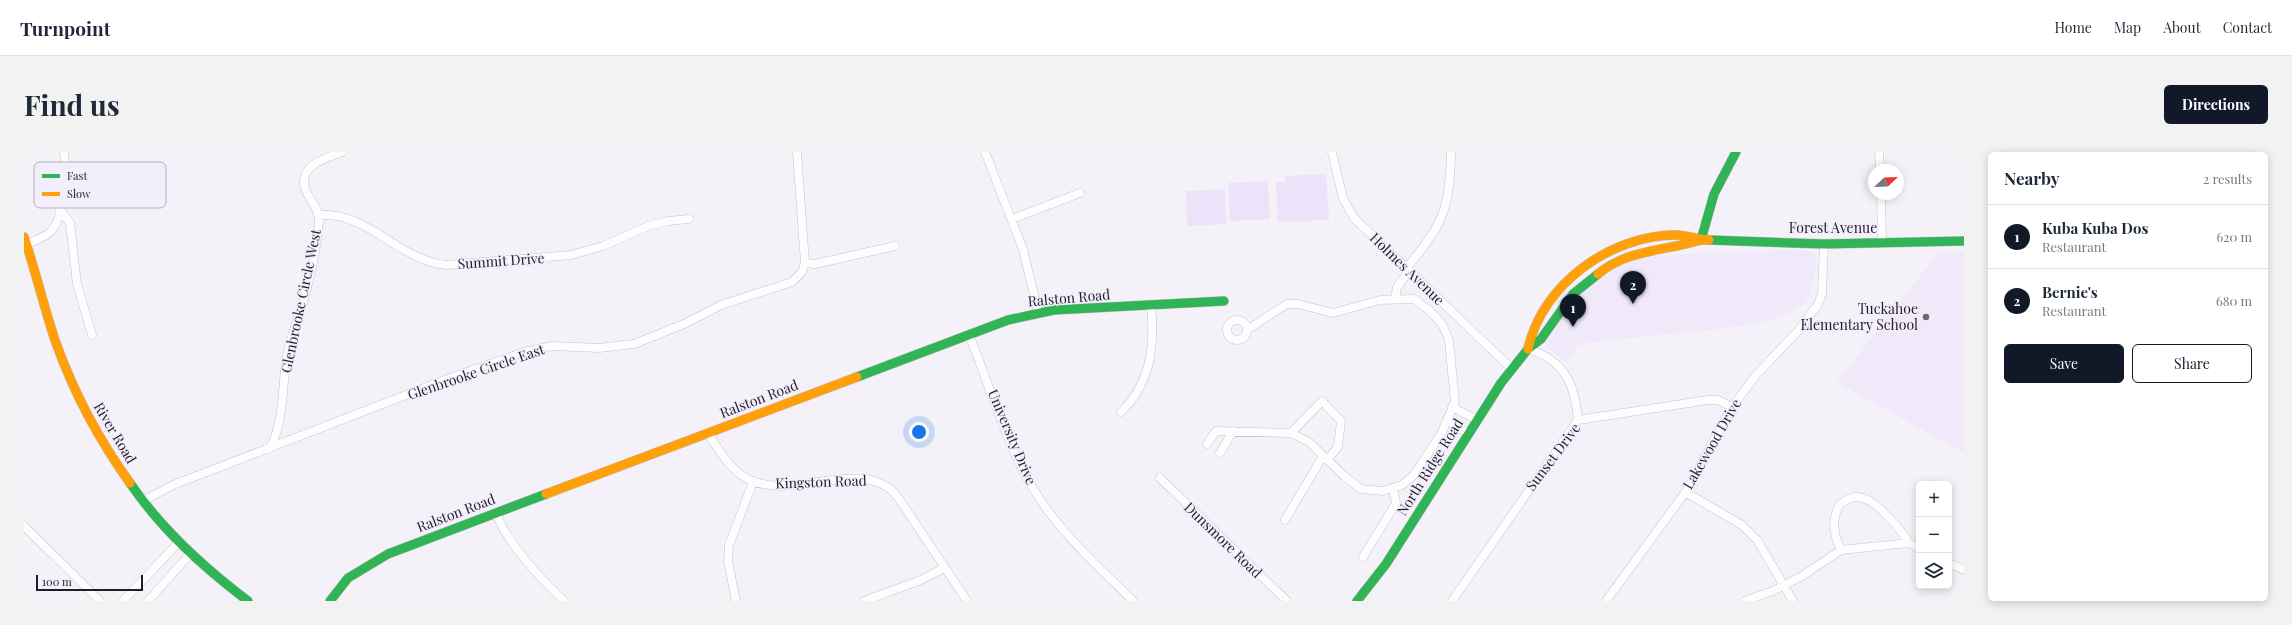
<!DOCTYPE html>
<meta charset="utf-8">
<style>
body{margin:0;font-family:"Playfair Display",serif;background:#f2f2f3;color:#1f2937}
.controls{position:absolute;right:12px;bottom:12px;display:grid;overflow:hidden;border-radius:6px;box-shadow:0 2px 10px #0003}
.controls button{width:36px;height:36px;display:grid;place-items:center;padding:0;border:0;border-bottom:1px solid #e0e1e3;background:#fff;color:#1f2937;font:20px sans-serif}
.compass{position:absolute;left:1844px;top:12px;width:36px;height:36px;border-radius:50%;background:#fff;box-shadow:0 2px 10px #0003;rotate:67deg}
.scale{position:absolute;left:12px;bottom:10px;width:107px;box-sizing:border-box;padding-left:4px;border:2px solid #221c29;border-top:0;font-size:11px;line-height:14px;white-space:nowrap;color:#221c29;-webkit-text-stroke:3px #f3eefc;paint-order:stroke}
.you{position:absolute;left:895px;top:280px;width:14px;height:14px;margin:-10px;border:3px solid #fff;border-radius:50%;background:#1a73e8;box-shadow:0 0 0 6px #1a73e833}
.badge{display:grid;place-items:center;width:26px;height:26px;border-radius:50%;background:#111827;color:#fff;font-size:13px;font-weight:700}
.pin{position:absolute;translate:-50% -33px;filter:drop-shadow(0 1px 2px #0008)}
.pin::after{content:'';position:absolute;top:21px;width:14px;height:12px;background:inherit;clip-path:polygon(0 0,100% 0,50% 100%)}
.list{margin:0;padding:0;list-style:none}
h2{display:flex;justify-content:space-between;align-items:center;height:52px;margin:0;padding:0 16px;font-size:17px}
h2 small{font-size:13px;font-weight:400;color:#747a83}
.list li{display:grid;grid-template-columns:26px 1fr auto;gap:12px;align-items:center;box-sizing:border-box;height:64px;padding:0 16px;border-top:1px solid #e0e1e3}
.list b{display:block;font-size:15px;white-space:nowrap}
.list p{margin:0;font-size:13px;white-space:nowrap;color:#747a83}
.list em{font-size:13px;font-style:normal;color:#747a83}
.actions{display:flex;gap:8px;padding:12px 16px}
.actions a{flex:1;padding:9px 0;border:1px solid #111827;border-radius:6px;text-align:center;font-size:14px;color:#111827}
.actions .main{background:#111827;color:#fff}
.icon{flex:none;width:22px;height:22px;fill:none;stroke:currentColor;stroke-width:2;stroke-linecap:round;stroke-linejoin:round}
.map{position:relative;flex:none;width:1940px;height:449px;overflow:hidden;border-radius:6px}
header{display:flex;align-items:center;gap:24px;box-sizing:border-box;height:56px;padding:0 20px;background:#fff;border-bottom:1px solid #e0e1e3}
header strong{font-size:19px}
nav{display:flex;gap:22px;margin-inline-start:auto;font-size:14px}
.intro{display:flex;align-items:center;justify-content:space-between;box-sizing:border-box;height:96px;padding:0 24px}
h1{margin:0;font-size:28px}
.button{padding:10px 18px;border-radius:6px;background:#111827;color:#fff;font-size:14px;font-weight:700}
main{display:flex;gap:24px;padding:0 24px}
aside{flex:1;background:#fff;border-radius:6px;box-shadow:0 2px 10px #0003}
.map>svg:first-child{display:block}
.built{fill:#efe9fa}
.green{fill:#ebe3f9}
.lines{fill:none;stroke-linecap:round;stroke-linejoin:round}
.street-casing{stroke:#c6c3cc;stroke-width:9}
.fast-casing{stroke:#c6c3cc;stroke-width:10}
.slow-casing{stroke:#c6c3cc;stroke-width:10}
.street{stroke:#fdfdfe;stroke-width:8}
.fast{stroke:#30b455;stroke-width:9}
.slow{stroke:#ff9f0a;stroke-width:9}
.poi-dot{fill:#6c6771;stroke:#f3eefc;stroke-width:1.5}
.labels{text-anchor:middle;stroke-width:3;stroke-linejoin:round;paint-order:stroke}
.street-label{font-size:14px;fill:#221c29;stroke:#f3eefc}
.poi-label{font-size:14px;fill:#221c29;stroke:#f3eefc;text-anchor:end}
.key{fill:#f3eefc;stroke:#b4afbd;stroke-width:1}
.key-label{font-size:11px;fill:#221c29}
</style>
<header>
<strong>Turnpoint</strong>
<nav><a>Home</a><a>Map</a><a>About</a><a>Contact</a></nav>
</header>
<div class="intro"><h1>Find us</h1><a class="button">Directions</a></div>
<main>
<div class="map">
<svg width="1940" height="449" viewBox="0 0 1940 449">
<rect width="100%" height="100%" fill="#f4f2f8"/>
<!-- built -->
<path class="built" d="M1784,98L1791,102L1792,117L1788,136L1779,153L1757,165L1735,171L1684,178L1567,190L1554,194L1543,210L1521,194L1544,156L1560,140L1586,119L1613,108L1633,104L1694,100Z
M1940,99V301L1813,230L1915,100Z"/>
<!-- green -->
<path class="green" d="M1302,22L1305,68L1254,70L1252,30H1261V24Z
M1244,29L1246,67L1206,69L1204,31Z
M1201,37L1202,72L1163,74L1162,39Z"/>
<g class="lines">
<defs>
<path id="street" d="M961,0L999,97L1014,160
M1308,0L1319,46L1330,66L1488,217
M1855,0L1856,18
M1857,42L1858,90
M36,58L46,71L53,132L68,183
M294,63C344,59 374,108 422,113L547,103L579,94L624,74L644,69L665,67
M988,67L1056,41
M3,92C11,88 21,86 27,79C42,63 42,20 40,0
M781,111L791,112L871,94
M1382,116C1419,74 1426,56 1427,0
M1371,147L1373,135L1385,119
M1203 178a10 10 0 1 1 20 0a10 10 0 1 1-20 0Z
M945,183C965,231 983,294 1010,338C1036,381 1074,414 1109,449
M1504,197C1541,208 1551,233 1554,268
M1428,255L1453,268
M1097,260C1127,231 1131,194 1127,154
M1423,268L1444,281
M1554,268L1684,248H1694L1708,255
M684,281C694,297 706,318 724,327C768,350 840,303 873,344L943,449
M1267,281L1298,249L1317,269L1314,295L1303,308
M1183,292L1192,279L1267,281L1285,290L1320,324L1337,337L1359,339L1378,333L1390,323L1417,282L1431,250L1425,188L1418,172L1406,159L1390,147L1356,148L1309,161L1274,152H1263L1223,178
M245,297C262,269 257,230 264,199C268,181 275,165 280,147C287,122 293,95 295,69C296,52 275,41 281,24C285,10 305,5 318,0
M1196,301L1209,279
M1136,326L1263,449
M1661,340L1718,373L1733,388L1769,449
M119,349L149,333L426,226L500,200L528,194L575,196L610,192L660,172L697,153L768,130L778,120L781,111L773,0
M472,361C482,390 518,428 540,449
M1261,368L1299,304
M0,374L76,449
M1817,398C1810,384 1807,367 1816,352C1821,349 1826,345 1832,345C1850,344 1876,377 1885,391
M1339,405L1372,351L1369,336
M1925,411L1940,418
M99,449L155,390
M124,449L167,401
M712,449L704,409L705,393L729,330
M840,449L897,428L920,416
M1428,449L1554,268
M1582,449L1663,338L1708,255L1733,222L1774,179L1793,154L1798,142L1800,92
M1721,449L1751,438L1778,424L1817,398L1885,391L1895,396"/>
<path id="fast" d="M1677,88L1690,42L1712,0
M1685,88L1800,92L1940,89
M833,225L984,168L1030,158L1200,149
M106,331C138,378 179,415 224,449
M306,449L324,426L364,402L522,342
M1333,449L1362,412L1477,231L1504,197L1517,187L1549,142L1574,122"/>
<path id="slow" d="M0,85C12,120 20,156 32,191C50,241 75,288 106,331
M1574,122C1604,97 1642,99 1677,88
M1504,197C1518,132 1587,83 1652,83C1663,83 1674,88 1685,88
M522,342L833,225"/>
</defs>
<!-- street casing -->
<use href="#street" class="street-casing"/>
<!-- fast casing -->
<use href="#fast" class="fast-casing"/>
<!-- slow casing -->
<use href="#slow" class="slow-casing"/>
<!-- street -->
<use href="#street" class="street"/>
<!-- fast -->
<use href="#fast" class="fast"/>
<!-- slow -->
<use href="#slow" class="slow"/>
</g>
<!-- markers -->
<circle class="poi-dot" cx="1902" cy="165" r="4"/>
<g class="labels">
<!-- street labels -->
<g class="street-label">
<text x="1809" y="81">Forest Avenue</text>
<text transform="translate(477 109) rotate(-4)" y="5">Summit Drive</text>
<text transform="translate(1383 117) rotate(44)" y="5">Holmes Avenue</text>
<text transform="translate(1045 146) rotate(-5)" y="5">Ralston Road</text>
<text transform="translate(277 149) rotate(-78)" y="5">Glenbrooke Circle West</text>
<text transform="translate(452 220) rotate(-19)" y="5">Glenbrooke Circle East</text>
<text transform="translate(735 247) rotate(-21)" y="5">Ralston Road</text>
<text transform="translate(91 281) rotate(59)" y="5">River Road</text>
<text transform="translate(988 285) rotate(67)" y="5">University Drive</text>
<text transform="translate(1688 292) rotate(-60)" y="5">Lakewood Drive</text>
<text transform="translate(1529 305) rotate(-53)" y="5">Sunset Drive</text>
<text transform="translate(1406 315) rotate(-58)" y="5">North Ridge Road</text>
<text transform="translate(797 330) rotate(-2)" y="5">Kingston Road</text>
<text transform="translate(432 361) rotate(-21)" y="5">Ralston Road</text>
<text transform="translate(1199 388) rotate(44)" y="5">Dunsmore Road</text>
</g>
<!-- poi labels -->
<g class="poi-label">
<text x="1894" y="162">Tuckahoe<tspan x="1894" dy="16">Elementary School</tspan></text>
</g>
</g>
<!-- legend -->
<rect x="10" y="10" width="132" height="46" rx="6" class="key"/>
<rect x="18" y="22" width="18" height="4" fill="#30b455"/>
<rect x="18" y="40" width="18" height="4" fill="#ff9f0a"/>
<g class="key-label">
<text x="43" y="28">Fast</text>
<text x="43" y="46">Slow</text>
</g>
</svg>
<div class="controls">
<button>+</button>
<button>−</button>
<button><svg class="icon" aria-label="layers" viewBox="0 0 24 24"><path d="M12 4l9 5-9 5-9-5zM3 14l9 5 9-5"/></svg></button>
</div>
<svg class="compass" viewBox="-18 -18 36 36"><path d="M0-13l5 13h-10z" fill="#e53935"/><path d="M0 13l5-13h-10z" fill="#747a83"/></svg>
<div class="scale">100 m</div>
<div class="you"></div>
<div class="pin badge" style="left:1549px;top:175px">1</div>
<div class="pin badge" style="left:1609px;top:152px">2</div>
</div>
<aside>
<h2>Nearby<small>2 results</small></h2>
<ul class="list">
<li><span class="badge">1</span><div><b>Kuba Kuba Dos</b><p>Restaurant</p></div><em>620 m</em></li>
<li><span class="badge">2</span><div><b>Bernie's</b><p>Restaurant</p></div><em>680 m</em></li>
</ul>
<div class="actions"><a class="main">Save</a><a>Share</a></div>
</aside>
</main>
